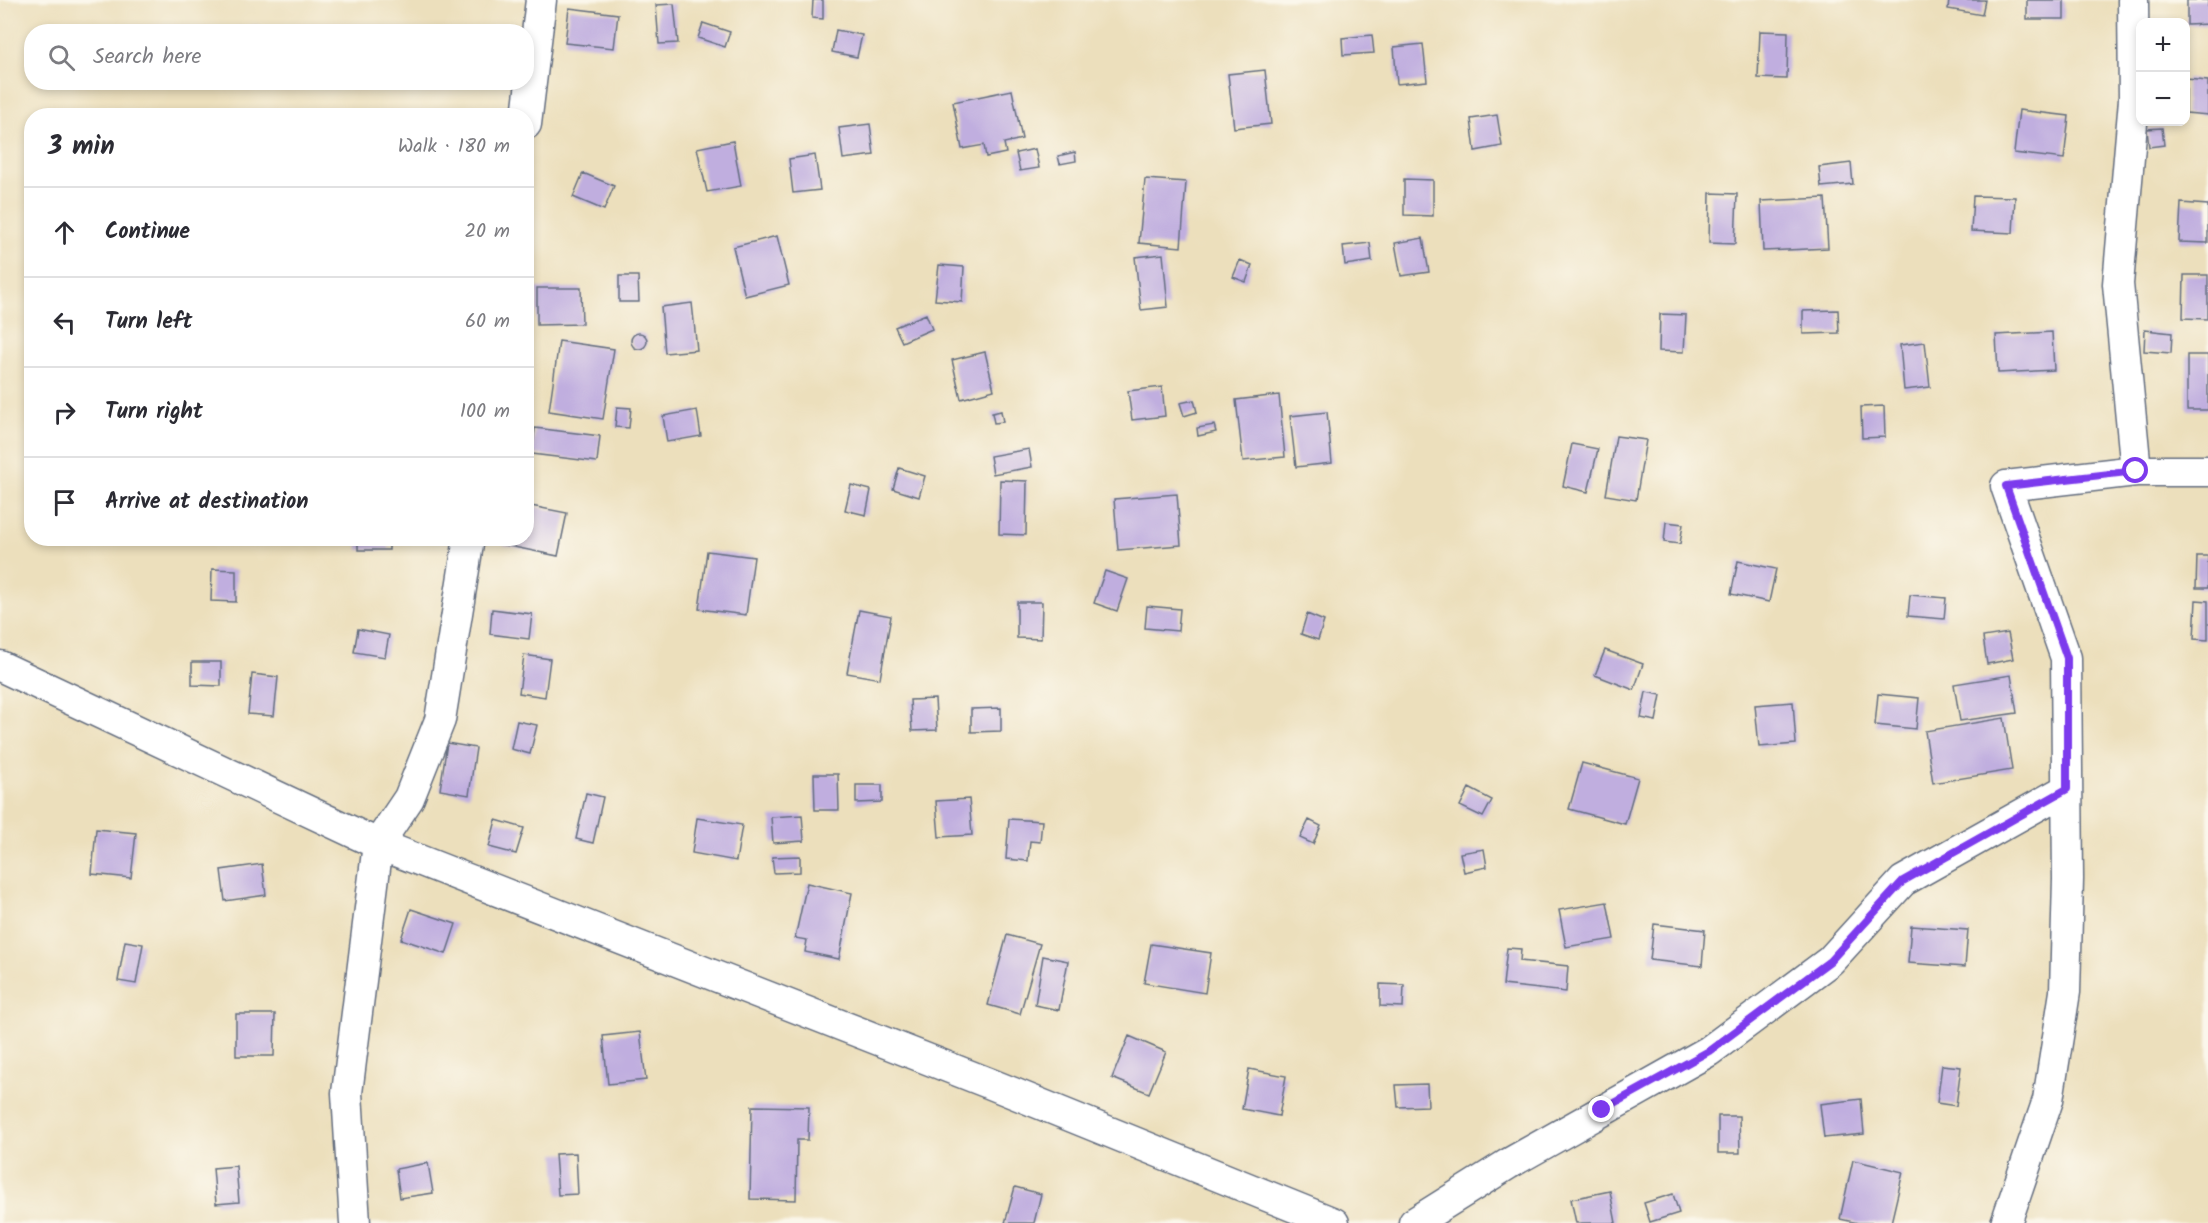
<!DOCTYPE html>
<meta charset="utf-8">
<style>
body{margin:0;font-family:Kalam,sans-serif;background:#f2f2f3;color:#2b2b33}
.controls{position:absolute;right:18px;top:18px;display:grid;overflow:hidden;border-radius:12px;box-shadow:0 3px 9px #0003}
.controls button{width:54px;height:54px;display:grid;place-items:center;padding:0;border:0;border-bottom:2px solid #e1e1e2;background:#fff;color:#2b2b33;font:30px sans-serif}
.stop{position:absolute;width:18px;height:18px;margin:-14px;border:4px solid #7c3aed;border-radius:50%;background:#fff}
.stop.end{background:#7c3aed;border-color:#fff;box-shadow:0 2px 6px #0008}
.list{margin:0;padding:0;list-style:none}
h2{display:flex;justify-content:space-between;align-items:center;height:78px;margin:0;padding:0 24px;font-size:26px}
h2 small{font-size:20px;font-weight:400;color:#7c7c81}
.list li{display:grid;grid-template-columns:39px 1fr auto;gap:18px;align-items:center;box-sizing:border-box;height:90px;padding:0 24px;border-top:2px solid #e1e1e2}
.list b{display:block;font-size:22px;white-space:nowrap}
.list em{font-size:20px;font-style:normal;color:#7c7c81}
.icon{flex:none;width:33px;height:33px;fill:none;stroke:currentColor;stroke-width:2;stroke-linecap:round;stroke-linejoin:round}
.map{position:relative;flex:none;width:2208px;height:1223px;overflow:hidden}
.search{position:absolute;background:#fff;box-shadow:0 3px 9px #0003;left:24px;top:24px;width:510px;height:66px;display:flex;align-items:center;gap:15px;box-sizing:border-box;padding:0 21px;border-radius:24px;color:#7c7c81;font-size:22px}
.panel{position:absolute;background:#fff;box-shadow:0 3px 9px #0003;left:24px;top:108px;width:510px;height:438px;border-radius:24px}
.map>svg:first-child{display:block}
.building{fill:#c0aedf}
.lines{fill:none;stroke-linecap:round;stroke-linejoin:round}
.street-casing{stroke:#646d7f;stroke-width:33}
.street{stroke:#fff;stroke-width:30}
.route{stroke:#7c3aed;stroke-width:8}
</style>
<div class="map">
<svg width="2208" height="1223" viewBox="0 0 2208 1223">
<rect width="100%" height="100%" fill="#fbf7ec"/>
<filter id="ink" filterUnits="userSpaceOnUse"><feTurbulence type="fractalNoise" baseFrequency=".0167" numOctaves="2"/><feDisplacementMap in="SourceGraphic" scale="12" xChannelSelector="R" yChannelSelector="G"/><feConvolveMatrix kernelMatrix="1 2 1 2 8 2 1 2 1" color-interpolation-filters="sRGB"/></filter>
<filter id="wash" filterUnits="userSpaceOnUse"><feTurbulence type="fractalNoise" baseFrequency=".008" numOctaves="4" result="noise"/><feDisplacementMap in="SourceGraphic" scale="24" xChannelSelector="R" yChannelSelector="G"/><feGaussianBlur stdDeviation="1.35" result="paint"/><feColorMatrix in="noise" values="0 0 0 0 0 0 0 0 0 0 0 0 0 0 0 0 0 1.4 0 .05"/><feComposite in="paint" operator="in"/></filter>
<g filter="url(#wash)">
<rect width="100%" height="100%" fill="#ecdfbc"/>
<g id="blocks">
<!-- building -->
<path class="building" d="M813,0H823V19L812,18Z
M1949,0H1985L1982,15L1948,9Z
M2027,0H2064V19H2027Z
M2187,0H2208V24L2187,25Z
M674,4L678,43L659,44L656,5Z
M569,8L618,14L614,48L565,43Z
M703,23L730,32L725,47L698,38Z
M258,25L259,32H234V28Z
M836,30L862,35L857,57L832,52Z
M1760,31L1788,32L1787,79L1758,78Z
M1372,35L1374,53L1343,55L1342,38Z
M1423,44L1427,81L1397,84L1394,47Z
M1265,70L1271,124L1234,128L1228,74Z
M2186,79L2208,81V115L2186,113Z
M1012,90L1022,139L1004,143L1006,153L986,157L984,145L962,149L953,102Z
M2019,110L2069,116L2064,159L2014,153Z
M1497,115L1502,146L1475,151L1471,119Z
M870,124L874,155L843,159L839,128Z
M2162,128L2164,145L2149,147L2147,129Z
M733,141L741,186L707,192L697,148Z
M1035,149L1039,168L1020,171L1016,153Z
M1075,152L1076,161L1060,164L1058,156Z
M815,155L820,190L793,193L789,159Z
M1851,163L1853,184L1821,187L1819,167Z
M583,173L614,186L604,210L573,197Z
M1145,179L1186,182L1181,247L1139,243Z
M1404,179L1433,180V216L1404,215Z
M1710,193L1737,194L1735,244L1709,243Z
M1973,196L2015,197L2013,233L1971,231Z
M1825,198L1828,248L1763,251L1761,201Z
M2181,203L2208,205V243L2179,242Z
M777,236L789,285L745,296L733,247Z
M1423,238L1429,272L1401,276L1395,243Z
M1370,243L1372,261L1345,265L1343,246Z
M1163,254L1168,307L1141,310L1135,257Z
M1240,260L1252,265L1246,282L1233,277Z
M939,265L964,267L962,302L935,300Z
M2184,275H2208V319L2183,318Z
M619,276H638L639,302H619Z
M537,288H581L582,324L537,325Z
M692,303L697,350L665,353L661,307Z
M1838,310L1839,333L1803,334V311Z
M926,314L932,329L902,342L895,327Z
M1660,314L1686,315L1684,352L1659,351Z
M2145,330L2172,333L2171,353L2144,351Z
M2052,332L2054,370L1998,373L1996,335Z
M631 341a8 8 0 1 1 16 0a8 8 0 1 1-16 0Z
M559,341L614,349L603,419L549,411Z
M1925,342L1930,387L1904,390L1900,345Z
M985,352L994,390L961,399L952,360Z
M2187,355H2208V410H2187Z
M1162,387L1165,416L1132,420L1128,391Z
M1279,395L1285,457L1243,461L1236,400Z
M1194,400L1197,412L1184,416L1180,403Z
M1884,406L1885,437L1862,438L1861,407Z
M617,407L631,408L629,428L615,427Z
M697,410L701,436L667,442L663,416Z
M1001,411L1003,422L994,423L992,413Z
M1327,412L1332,463L1296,467L1290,416Z
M1214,425L1216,432L1198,436L1197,428Z
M535,428L600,436L597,462L532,454Z
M1616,436L1646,440L1636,500L1606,495Z
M1572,444L1598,449L1588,492L1563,486Z
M1029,449L1032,467L993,474L990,456Z
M899,468L925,476L919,497L893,489Z
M1000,480L1027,481L1026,535L999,534Z
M851,485L871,490L866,515L845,510Z
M1177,494L1181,545L1118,550L1114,499Z
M526,505L567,513L558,556L504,545L505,538H526Z
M1666,522L1683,524L1680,544L1664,542Z
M358,538H389V550H358Z
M707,551L754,557L746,615L699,609Z
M2197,556H2208V588H2196Z
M1738,561L1776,569L1769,602L1731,594Z
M212,569L236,570V602L211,601Z
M1105,571L1128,579L1117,611L1094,603Z
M1910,595L1946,598L1944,619L1908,616Z
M2196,600L2208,601V640L2194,639Z
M1017,602H1042L1041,639L1017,638Z
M1147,606L1180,609L1178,631L1145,628Z
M492,609L532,614L529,639L490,634Z
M859,610L891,616L880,679L847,673Z
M1307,614L1324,621L1318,640L1301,634Z
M358,629L389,635L385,657L354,652Z
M2008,633L2013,659L1987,664L1983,637Z
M1605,650L1643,664L1634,690L1595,675Z
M524,655L550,659L545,697L519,693Z
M192,662H221V686L192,685Z
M252,674L278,677L274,716L248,714Z
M2011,675L2017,713L1960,721L1954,684Z
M1646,692L1661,695L1656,721L1641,718Z
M1878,694L1919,698L1916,729L1875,725Z
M935,699L937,730L912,731L910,700Z
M1793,702L1796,744L1759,747L1755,705Z
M1001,708V731L971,732V709Z
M2004,718L2012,770L1933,783L1925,731Z
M517,721L537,725L530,754L511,749Z
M447,743L476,748L469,795L440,790Z
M1582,763L1638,778L1625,824L1569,809Z
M814,774H838L839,810H815Z
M856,785H882V802L856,803Z
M1469,788L1492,800L1483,817L1460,806Z
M586,793L603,797L593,843L576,839Z
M969,799L972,835L939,837L936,801Z
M802,815L804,841L773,843L771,817Z
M697,818L742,825L736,861L692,853Z
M1009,819L1042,821L1040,842L1030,841L1028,861L1006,859Z
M496,820L524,828L516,854L489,847Z
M1309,820L1321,826L1313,844L1300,838Z
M96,829L136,833L131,878L92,874Z
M1484,849L1487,867L1464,872L1460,853Z
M800,856V872L774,873L772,857Z
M262,864L266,895L225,901L221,870Z
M807,883L852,893L839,959L805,952L807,940L795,938Z
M1607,902L1614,939L1566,947L1559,910Z
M411,909L456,924L446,954L401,939Z
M1654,924L1705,930L1702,966L1650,960Z
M1911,926L1968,930L1965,967L1908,963Z
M1007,935L1040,944L1020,1014L988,1005Z
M125,941L143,944L136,984L118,981Z
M1151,944L1211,953L1205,993L1144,983Z
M1507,948L1521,949L1520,961L1568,966L1566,992L1503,985Z
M1043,956L1068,961L1059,1010L1035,1005Z
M1380,984L1404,985L1403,1007L1380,1006Z
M236,1014H275L274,1056H236Z
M640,1032L646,1080L608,1084L603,1036Z
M1129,1036L1166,1052L1149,1093L1112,1078Z
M1942,1065L1961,1067L1956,1106L1937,1103Z
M1249,1069L1286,1076L1279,1116L1242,1109Z
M1427,1084L1428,1106L1398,1107L1396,1085Z
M1861,1099L1864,1134L1824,1138L1820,1104Z
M752,1106L809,1107L808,1140H797L796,1200L750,1199Z
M1718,1116H1739L1740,1153H1718Z
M576,1153L578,1194L558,1195L555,1154Z
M1853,1160L1903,1172L1891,1223H1858L1840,1219Z
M428,1163L433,1193L400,1198L396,1169Z
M236,1166L239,1202L216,1204L213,1168Z
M1015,1187L1041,1194L1034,1223H1005Z
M1610,1191L1616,1223H1576L1571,1199Z
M1673,1194L1679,1213L1650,1222L1644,1203Z"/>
</g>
</g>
<g filter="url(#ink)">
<use href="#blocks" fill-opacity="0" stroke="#646d7f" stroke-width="1.5"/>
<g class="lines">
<defs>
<path id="street" d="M526,124L541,0
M2136,471H2208
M0,666L378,844L991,1084L1334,1223
M355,1223L347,1093L378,844L409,798L440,720L469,538
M1414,1223L1508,1164L1709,1051L1830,961L1903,881L2067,789
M2006,1223L2048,1100L2065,992L2068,879L2066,658L2006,486L2136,471L2118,284L2134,100L2133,0"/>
</defs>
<!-- street casing -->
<use href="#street" class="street-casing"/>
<!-- street -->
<use href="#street" class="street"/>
</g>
</g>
<g class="lines" filter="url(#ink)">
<!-- route -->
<path class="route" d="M1602,1110L1709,1051L1830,961L1903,881L2067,789V658L2006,486L2136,471"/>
</g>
</svg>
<div class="controls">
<button>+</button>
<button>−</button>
</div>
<div class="stop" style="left:2136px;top:471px"></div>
<div class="stop end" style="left:1602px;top:1110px"></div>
<div class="search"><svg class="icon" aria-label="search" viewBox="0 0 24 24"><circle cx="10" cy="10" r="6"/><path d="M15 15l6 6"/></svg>Search here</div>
<section class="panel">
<h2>3 min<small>Walk · 180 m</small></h2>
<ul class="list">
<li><svg class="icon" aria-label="ahead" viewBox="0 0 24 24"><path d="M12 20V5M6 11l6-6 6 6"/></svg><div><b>Continue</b></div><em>20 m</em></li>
<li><svg class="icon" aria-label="left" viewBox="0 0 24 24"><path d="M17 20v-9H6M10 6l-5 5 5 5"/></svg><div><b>Turn left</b></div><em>60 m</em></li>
<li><svg class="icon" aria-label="right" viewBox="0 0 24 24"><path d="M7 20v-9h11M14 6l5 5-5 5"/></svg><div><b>Turn right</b></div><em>100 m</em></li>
<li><svg class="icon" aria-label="arrive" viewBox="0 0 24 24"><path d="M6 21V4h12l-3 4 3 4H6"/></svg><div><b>Arrive at destination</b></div></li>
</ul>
</section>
</div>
